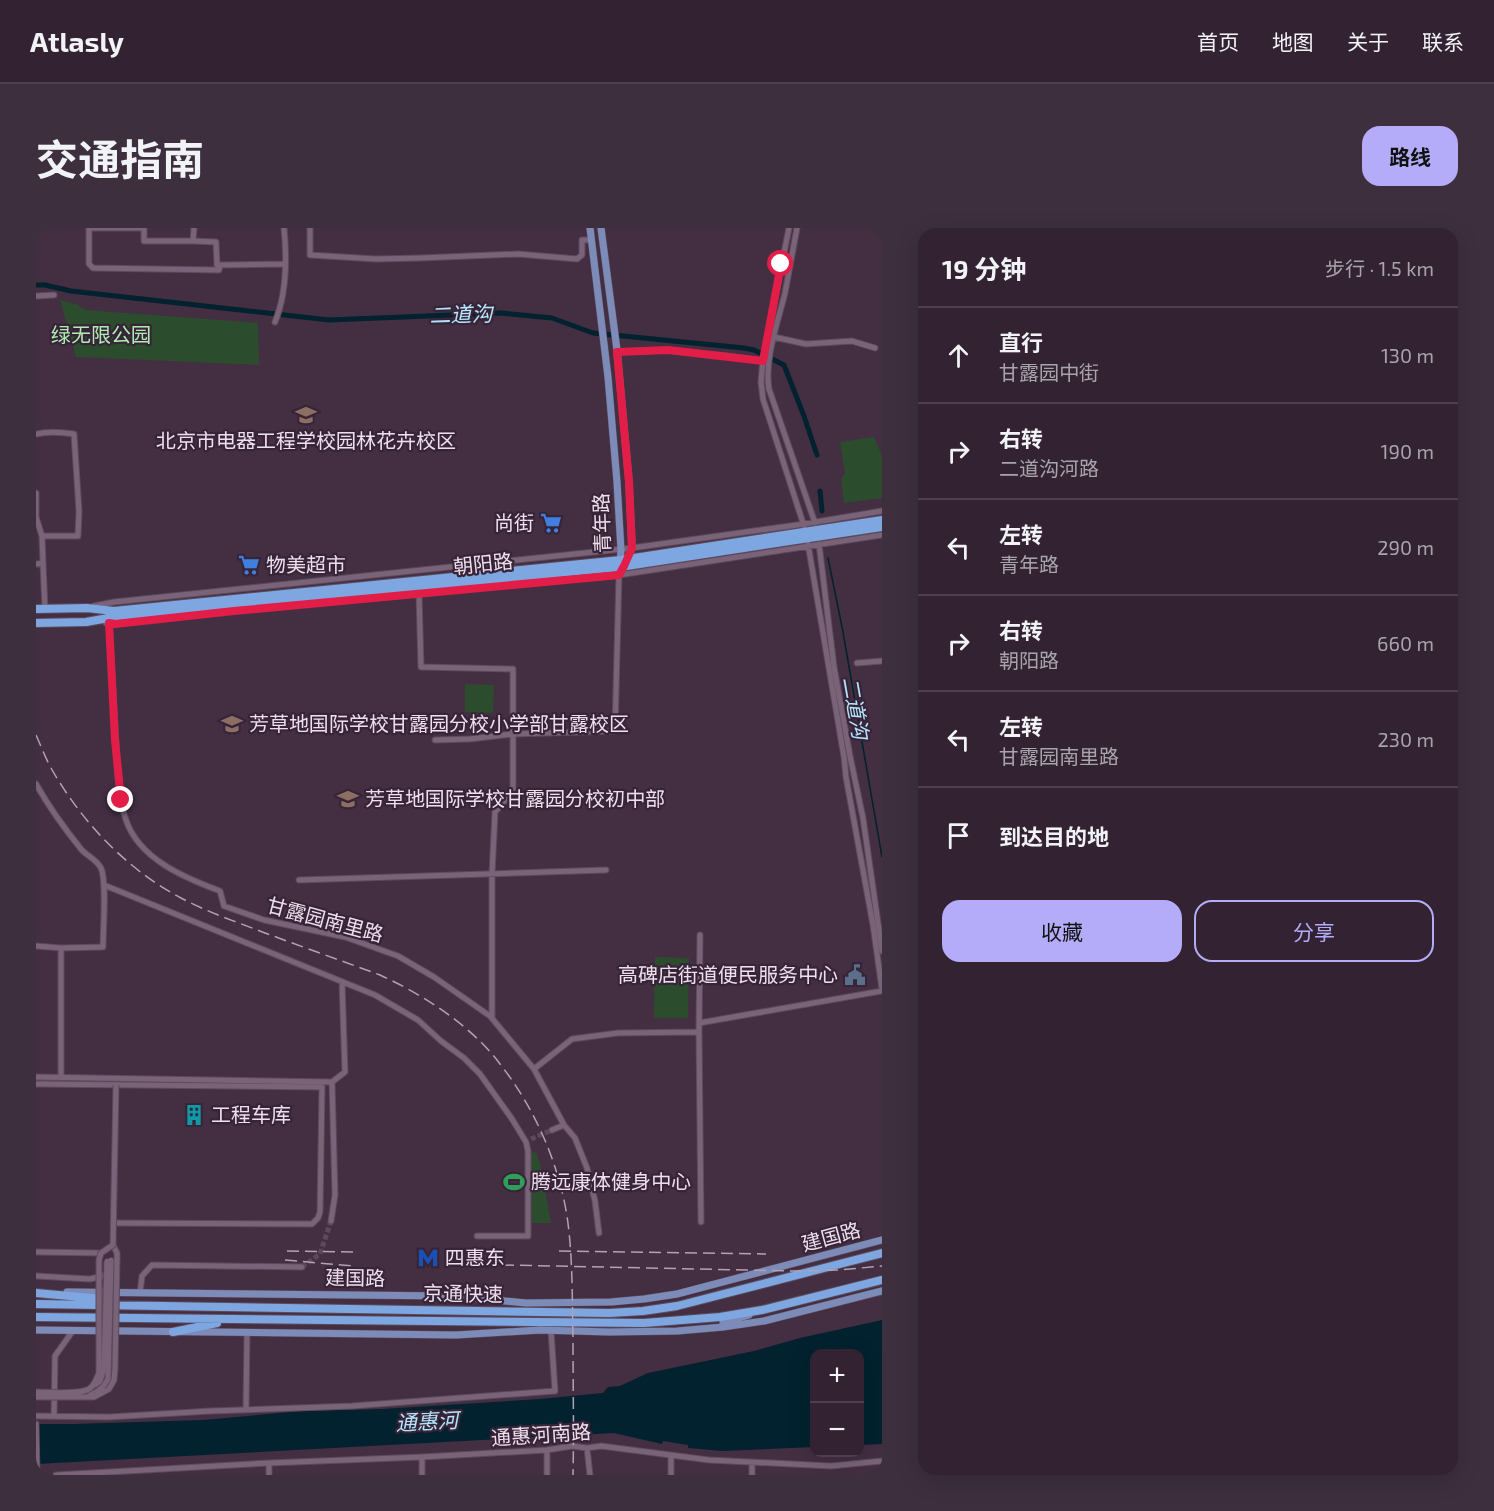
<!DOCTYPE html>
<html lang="zh">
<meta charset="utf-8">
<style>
body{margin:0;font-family:"Exo 2","Noto Sans SC",sans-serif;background:#3d2f3e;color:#f1f3f6}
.controls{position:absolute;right:18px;bottom:18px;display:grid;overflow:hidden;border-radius:12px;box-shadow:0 6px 24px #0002}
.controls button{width:54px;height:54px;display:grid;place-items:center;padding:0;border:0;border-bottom:2px solid #4d3f4d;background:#322232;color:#f1f3f6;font:30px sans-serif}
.stop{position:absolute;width:18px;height:18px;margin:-14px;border:4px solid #e11d48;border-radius:50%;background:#fff}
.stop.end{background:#e11d48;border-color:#fff;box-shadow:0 2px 6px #0008}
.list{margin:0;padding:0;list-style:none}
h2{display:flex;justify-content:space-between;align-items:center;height:78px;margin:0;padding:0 24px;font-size:26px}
h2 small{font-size:20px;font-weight:400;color:#a8a4ac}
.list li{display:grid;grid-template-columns:39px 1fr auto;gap:18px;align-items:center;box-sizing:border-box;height:96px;padding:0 24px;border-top:2px solid #4d3f4d}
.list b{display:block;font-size:22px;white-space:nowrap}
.list p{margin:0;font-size:20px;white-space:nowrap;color:#a8a4ac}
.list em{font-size:20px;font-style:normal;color:#a8a4ac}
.actions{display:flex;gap:12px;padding:18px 24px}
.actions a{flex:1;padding:14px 0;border:2px solid #b5acf9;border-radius:18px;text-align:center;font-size:21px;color:#b5acf9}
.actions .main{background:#b5acf9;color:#111}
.icon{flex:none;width:33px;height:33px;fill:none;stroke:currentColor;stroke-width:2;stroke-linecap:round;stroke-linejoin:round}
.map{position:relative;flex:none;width:846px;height:1247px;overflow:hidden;border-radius:18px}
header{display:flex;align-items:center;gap:36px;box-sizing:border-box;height:84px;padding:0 30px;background:#322232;border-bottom:2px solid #4d3f4d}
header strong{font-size:28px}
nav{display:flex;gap:33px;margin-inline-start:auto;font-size:21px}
.intro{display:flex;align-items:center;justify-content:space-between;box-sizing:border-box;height:144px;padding:0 36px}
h1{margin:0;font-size:42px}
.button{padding:15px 27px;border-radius:18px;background:#b5acf9;color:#111;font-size:21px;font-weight:700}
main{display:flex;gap:36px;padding:0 36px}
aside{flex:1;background:#322232;border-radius:18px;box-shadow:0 6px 24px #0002}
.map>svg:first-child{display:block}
.green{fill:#2b4d2d}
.water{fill:#01222e}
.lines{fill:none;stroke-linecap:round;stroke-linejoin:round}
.stream{stroke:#01222e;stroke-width:1.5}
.canal{stroke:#01222e;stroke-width:5}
.minor-tunnel{stroke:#5c495c;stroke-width:5;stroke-dasharray:5 2.5;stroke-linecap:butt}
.minor-casing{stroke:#5c4a5b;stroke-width:7}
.major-casing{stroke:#5c4a5b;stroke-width:8}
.highway-casing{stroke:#5c4a5b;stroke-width:10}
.minor{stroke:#7a6379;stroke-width:5}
.major{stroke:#7c8bb7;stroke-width:7}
.highway{stroke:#7ea6e0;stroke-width:8}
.rail{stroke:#b3a3b2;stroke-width:1.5;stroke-dasharray:12 6;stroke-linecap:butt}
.minor-bridge-casing{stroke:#5c4a5b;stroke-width:7;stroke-linecap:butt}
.minor-bridge{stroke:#7a6379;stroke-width:5}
.route{stroke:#e11d48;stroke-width:8}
.labels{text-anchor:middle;stroke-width:4.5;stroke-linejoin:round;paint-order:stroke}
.park-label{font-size:20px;fill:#aeecb0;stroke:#382438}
.poi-label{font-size:20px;fill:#eddfec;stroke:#382438;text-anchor:start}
.street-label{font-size:20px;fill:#eddfec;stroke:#382438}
.water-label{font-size:21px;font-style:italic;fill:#b1e6fc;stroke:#382438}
</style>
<header>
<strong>Atlasly</strong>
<nav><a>首页</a><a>地图</a><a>关于</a><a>联系</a></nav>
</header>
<div class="intro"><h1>交通指南</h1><a class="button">路线</a></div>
<main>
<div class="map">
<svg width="846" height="1247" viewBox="0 0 846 1247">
<rect width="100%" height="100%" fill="#432e42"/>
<!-- green -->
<path class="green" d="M24,72L40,76L50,82L222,95L223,137L40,129Z
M838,209L846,228V270L808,275L805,251L809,245L804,214Z
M429,456L458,457L457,485L429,484Z
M619,729L653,730L652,790H618Z
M500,924L505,939L515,995H496L494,925Z"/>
<!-- water -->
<path class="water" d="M846,1092V1216L824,1217V1126H778V1219L687,1223L652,1220V1217L627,1213L626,1216L578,1205L0,1236V1196H38L167,1192L266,1183L347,1181L504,1171L567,1165L572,1159L584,1158L612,1145L718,1123L764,1110Z"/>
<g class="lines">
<!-- stream -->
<path class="stream" d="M792,330L807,404L846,629"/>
<!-- canal -->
<path class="canal" d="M0,57H9L35,63L293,92L465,85L516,90L557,105L708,120L718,122L748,137L768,188L781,227
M784,263L786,283"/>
<!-- minor-tunnel -->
<path class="minor-tunnel" d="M495,911L516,902
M266,1039L284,1026L295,993"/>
<defs>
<path id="minor" d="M158,0L157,13H108V0H53V36L57,40L183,42L184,37L249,36
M274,0V27L340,31L385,30L482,26L541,31L546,27V12H555
M753,0L727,131L725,154L727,171L768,298
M761,0C757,21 753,43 749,65C742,94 728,131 733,161L779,295
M157,13L180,14L181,37H184
M0,68L18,67
M239,94C251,65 251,31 248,0
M738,109L770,116L816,113L839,120
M581,124L632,122L691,128L727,133
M0,206C13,203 25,204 38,206L43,283L42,308H6L7,335
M0,265V289L6,308
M772,316L808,529L810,549L837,697L846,761
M783,316L798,439L814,528L827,590L846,723
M0,336L7,335L9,381
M383,366L385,439L477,441V563L459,584L456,646V789
M58,378L78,374L596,320L768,296L846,283
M70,395L79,396L198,383L583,347L846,307
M73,395L82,550C84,564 85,579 90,592C103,631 149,650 184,663L188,678L228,692L309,709L362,728L398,749L454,788L498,841L528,897L539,910L551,940L559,973L563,1005
M821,435L846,433
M399,512L434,511L477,506L579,503L583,347
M0,556C13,579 28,600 45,621C51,628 60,631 65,640C71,653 67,702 67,719L25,720L0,718
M263,652L570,642
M68,657L339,767L382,792L405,813L428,830L444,846L476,891L490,914L492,923V1008H441
M664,707L663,804L665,994
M663,795L846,763
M498,841L536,811L582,805L663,804
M0,849L296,854
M25,849V720
M0,856L286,859L284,984L282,990L276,996L77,995
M516,902L528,897
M295,993L299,967L296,854L309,844L306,754
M77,1017L81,1025V1031
M0,1024L65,1025
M0,1048L54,1051L67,1048
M104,1065L106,1048L116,1037L266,1039
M210,1182L211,1105
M0,1188L73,1189L175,1183L316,1178L519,1163L515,1103
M18,1188L19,1128L36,1104
M0,1196L1,1247
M551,1220L554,1247
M635,1228V1247
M386,1229V1247
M233,1235V1247
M20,1247L233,1235L386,1229L511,1222L536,1218L551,1220L565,1218L673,1232L795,1238L846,1233
M511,1247V1222
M716,1247V1234"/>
<path id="major" d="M554,0L572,149L581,254L585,322L584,336
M565,0L581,122L593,254L596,320L588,338L583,347
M31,1064L414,1068L490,1075L575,1074L608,1071L641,1066L846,1012
M687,1095L713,1087
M0,1102L420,1107L504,1102L573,1104L641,1103L687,1099L728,1093L846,1063"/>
<path id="highway" d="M0,381L51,380L78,383L585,332L846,292
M0,395L50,394L78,389L584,339L846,299
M0,1065L78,1072
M0,1076L573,1085L607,1083L641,1078L846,1025
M0,1089L608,1095L684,1089L726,1082L846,1052
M137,1104L181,1095"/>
</defs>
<!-- minor casing -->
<use href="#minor" class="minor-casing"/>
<!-- major casing -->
<use href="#major" class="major-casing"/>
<!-- highway casing -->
<use href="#highway" class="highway-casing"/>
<!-- minor -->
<use href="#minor" class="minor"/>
<!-- major -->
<use href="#major" class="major"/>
<!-- highway -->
<use href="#highway" class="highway"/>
<!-- rail -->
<path class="rail" d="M0,507C5,518 9,529 15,540C45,593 90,641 145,670C171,684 201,694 229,705C267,719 306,733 344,747C386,766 436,798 464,836C498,879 522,933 531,988C537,1029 536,1070 537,1111C537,1156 538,1202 537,1247
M251,1023L318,1024
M523,1023L730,1026
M249,1032L317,1038
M466,1037L758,1043L803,1042L846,1038"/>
<defs>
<path id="minor-bridge" d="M59,1157L64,1153L68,1140L71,1033
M0,1164C12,1164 43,1167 53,1161C58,1158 61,1150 63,1145V1032L65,1025L77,1017L80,857
M54,1167C62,1164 68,1159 72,1151L75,1032
M0,1169H58L73,1161L78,1152L79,1141L81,1031"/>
</defs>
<!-- minor-bridge casing -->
<use href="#minor-bridge" class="minor-bridge-casing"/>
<!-- minor-bridge -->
<use href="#minor-bridge" class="minor-bridge"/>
</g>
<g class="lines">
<!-- route -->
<path class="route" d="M85,572L79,512L73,395L79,396L198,383L583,347L588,338L596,320L593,254L581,124L632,122L727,133L745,36"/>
</g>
<!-- icons -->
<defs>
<symbol id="school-bare" viewBox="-9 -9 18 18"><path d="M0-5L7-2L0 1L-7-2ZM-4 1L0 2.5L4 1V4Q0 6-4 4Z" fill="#8d6e63" stroke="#382438" stroke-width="2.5" paint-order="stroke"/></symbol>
<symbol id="supermarket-bare" viewBox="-9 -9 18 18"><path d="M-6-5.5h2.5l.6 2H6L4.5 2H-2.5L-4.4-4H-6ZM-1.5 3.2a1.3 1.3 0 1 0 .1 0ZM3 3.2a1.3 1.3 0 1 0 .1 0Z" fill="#3f7fe0" stroke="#382438" stroke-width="2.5" paint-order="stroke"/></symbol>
<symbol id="civic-bare" viewBox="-9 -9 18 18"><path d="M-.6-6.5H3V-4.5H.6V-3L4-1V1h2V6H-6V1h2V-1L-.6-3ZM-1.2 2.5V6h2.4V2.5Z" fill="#5c6f8a" stroke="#382438" stroke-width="2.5" paint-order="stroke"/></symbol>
<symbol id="building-bare" viewBox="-9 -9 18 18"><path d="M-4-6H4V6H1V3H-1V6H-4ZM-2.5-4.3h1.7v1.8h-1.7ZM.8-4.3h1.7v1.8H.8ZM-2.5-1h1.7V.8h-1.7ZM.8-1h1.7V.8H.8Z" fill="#0f9aa8" stroke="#382438" stroke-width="2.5" paint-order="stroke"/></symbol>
<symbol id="stadium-bare" viewBox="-9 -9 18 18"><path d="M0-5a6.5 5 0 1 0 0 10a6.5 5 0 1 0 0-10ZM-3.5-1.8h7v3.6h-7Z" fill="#2e9e5b" stroke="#382438" stroke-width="2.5" paint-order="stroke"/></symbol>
<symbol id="metro-bare" viewBox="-9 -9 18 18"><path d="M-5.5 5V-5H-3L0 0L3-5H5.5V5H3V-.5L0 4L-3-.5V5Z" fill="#1a4fb4" stroke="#382438" stroke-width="2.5" paint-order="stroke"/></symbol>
</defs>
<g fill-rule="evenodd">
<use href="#school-bare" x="255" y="172" width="30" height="30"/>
<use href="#supermarket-bare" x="500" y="280" width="30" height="30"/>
<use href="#supermarket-bare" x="198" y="322" width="30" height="30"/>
<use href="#school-bare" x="181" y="481" width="30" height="30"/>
<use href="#school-bare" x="297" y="556" width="30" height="30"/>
<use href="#civic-bare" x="804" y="732" width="30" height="30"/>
<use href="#building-bare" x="143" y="872" width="30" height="30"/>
<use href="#stadium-bare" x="463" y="939" width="30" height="30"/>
<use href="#metro-bare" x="377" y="1015" width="30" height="30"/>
</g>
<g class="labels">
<!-- park labels -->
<g class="park-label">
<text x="65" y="114">绿无限公园</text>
</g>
<!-- poi labels -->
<g class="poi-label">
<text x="270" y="220" text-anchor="middle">北京市电器工程学校园林花卉校区</text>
<text x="498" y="302" text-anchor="end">尚街</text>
<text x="230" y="344">物美超市</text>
<text x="213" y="503">芳草地国际学校甘露园分校小学部甘露校区</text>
<text x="329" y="578">芳草地国际学校甘露园分校初中部</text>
<text x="802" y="754" text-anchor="end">高碑店街道便民服务中心</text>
<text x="175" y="894">工程车库</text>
<text x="495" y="961">腾远康体健身中心</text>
<text x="409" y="1037">四惠东</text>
</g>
<!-- street labels -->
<g class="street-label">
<text transform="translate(566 295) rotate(-92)" y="7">青年路</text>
<text transform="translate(447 336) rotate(-6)" y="7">朝阳路</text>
<text transform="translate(289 692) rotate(15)" y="7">甘露园南里路</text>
<text transform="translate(795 1009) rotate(-15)" y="7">建国路</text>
<text transform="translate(319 1050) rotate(1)" y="7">建国路</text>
<text transform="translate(427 1066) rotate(1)" y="7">京通快速</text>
<text transform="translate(505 1207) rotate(-4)" y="7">通惠河南路</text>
</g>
<!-- water labels -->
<g class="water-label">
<text transform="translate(425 87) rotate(-2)" y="7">二道沟</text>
<text transform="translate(819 480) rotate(80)" y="7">二道沟</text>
<text transform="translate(391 1194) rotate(-3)" y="7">通惠河</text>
</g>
</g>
</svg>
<div class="controls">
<button>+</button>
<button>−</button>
</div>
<div class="stop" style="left:745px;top:36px"></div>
<div class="stop end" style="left:85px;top:572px"></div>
</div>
<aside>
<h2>19 分钟<small>步行 · 1.5 km</small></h2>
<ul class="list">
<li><svg class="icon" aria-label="ahead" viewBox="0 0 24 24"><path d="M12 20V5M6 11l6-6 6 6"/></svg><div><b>直行</b><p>甘露园中街</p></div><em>130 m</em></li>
<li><svg class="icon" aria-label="right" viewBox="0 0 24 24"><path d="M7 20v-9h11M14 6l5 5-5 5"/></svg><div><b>右转</b><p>二道沟河路</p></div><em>190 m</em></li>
<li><svg class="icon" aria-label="left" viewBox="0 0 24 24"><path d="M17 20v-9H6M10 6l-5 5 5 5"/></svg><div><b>左转</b><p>青年路</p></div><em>290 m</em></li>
<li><svg class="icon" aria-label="right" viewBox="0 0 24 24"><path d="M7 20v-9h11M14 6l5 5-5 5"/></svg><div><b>右转</b><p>朝阳路</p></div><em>660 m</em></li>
<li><svg class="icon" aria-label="left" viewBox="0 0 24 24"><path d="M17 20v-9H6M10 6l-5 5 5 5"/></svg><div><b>左转</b><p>甘露园南里路</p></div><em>230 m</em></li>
<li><svg class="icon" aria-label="arrive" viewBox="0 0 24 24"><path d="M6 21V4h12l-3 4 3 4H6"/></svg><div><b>到达目的地</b></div></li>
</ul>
<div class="actions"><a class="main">收藏</a><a>分享</a></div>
</aside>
</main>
